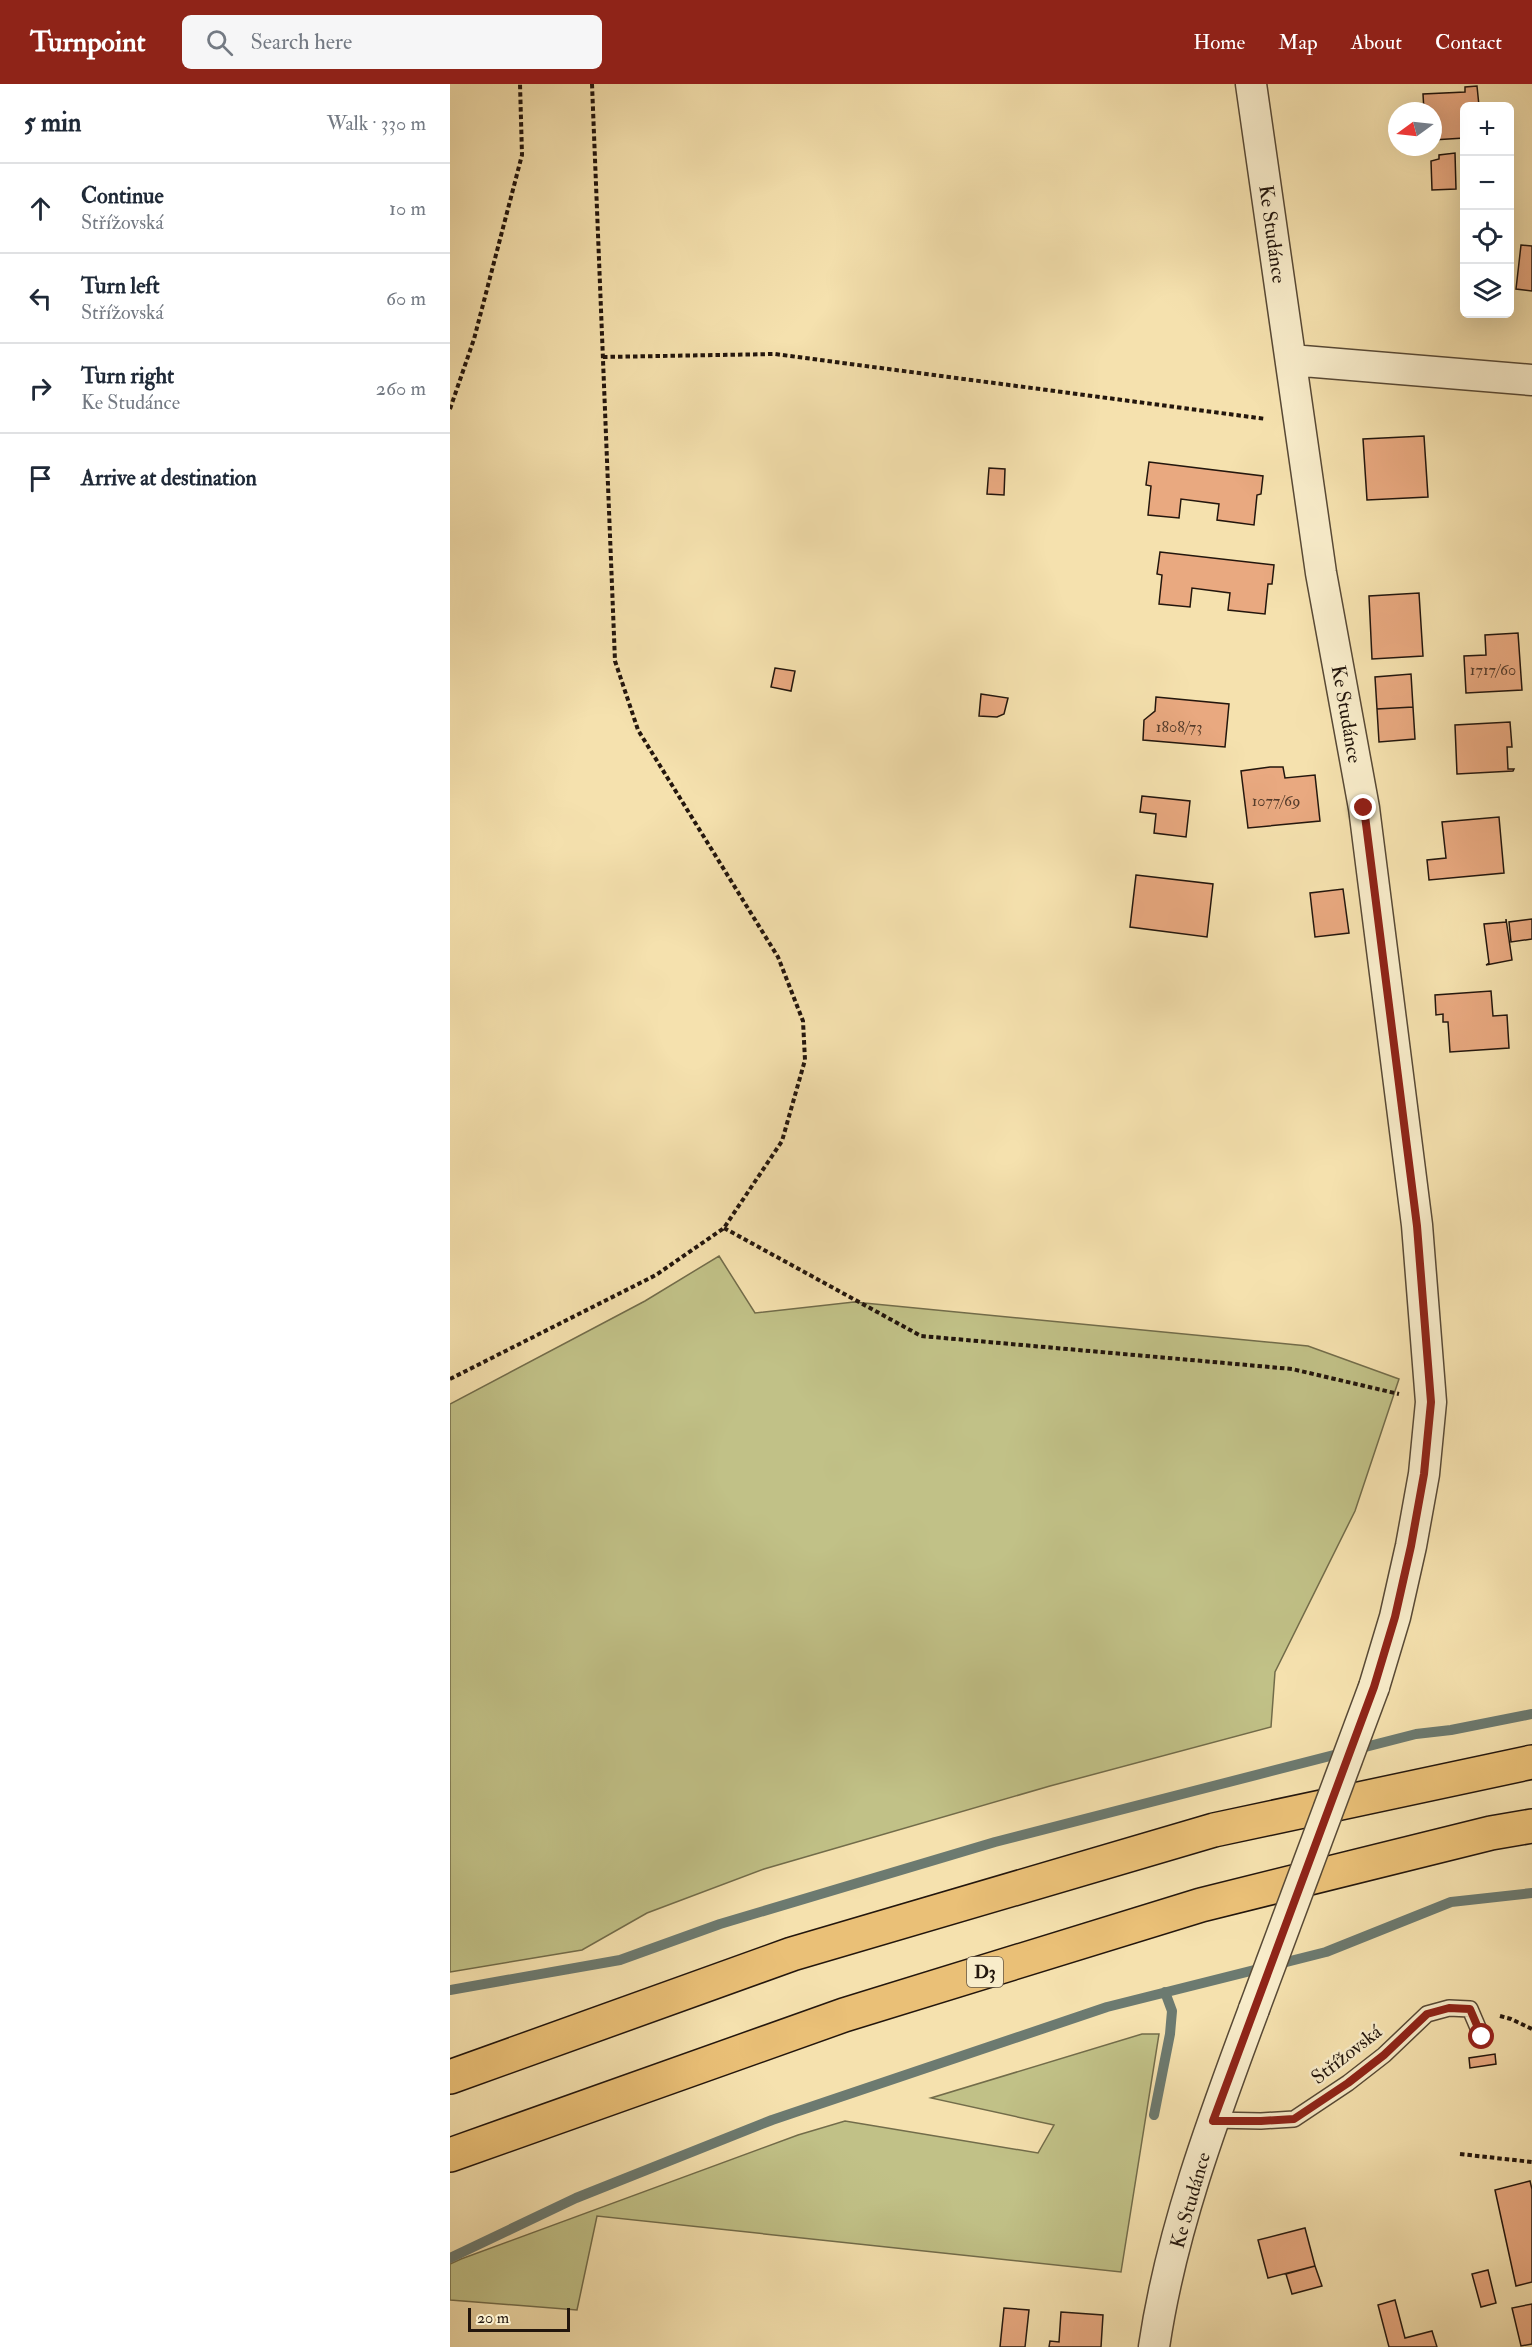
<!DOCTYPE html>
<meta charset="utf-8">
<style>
body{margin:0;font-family:"IM FELL Double Pica",serif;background:#f6f6f7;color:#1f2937}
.controls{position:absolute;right:18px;top:18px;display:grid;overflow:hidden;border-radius:9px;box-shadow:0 6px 24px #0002}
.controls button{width:54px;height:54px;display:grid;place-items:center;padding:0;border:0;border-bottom:2px solid #e0e1e3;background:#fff;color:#1f2937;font:30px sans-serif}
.compass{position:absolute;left:938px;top:18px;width:54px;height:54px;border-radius:50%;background:#fff;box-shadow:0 6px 24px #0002;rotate:255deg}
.scale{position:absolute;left:18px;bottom:15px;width:102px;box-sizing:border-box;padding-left:6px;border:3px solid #23160d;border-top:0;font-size:16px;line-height:21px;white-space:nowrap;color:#23160d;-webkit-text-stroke:4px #f8ecca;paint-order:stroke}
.stop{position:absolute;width:18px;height:18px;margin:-14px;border:4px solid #8f2418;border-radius:50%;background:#fff}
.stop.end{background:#8f2418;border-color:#fff;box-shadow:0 2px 6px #0008}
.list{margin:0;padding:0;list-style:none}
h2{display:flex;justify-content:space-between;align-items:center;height:78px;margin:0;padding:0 24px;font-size:26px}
h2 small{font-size:20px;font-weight:400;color:#747a83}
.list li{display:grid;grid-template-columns:39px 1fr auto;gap:18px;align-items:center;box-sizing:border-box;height:90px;padding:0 24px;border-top:2px solid #e0e1e3}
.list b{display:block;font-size:22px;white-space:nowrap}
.list p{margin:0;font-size:20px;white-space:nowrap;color:#747a83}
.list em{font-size:20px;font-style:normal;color:#747a83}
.icon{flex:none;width:33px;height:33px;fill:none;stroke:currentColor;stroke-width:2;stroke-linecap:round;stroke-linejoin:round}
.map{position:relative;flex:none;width:1082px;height:2263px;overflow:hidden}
header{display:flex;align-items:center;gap:36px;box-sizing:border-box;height:84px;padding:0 30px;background:#8f2418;color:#fff}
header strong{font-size:28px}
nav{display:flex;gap:33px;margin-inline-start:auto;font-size:21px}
.search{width:420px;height:54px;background:#f6f6f7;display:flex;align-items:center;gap:15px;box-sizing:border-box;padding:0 21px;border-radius:9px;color:#747a83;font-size:22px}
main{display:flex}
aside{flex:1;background:#fff}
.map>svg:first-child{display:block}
.green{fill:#c1c187;stroke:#726c4a;stroke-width:1.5}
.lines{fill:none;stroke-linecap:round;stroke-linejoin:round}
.stream{stroke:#6c7a70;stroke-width:10}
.building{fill:#e9a980;stroke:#23160d;stroke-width:1.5}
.service-casing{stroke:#584935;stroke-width:18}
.minor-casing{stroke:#584935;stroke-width:33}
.motorway-casing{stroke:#23160d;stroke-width:36}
.path{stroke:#23160d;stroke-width:4;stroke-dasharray:4.5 3;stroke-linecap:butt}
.service{stroke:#f8ecca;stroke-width:15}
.minor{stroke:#f8ecca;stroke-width:30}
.motorway{stroke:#eac077;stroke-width:33}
.minor-bridge-casing{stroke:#584935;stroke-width:33;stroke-linecap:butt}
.minor-bridge{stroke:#f8ecca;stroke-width:30}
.route{stroke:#8f2418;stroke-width:8}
.labels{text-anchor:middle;stroke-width:5;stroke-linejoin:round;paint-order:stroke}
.number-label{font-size:16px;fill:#543b2a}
.shield{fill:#f8ecca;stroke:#635646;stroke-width:1.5}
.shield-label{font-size:18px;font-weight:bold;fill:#23160d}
.street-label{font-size:20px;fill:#23160d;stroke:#f8ecca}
</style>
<header>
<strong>Turnpoint</strong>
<div class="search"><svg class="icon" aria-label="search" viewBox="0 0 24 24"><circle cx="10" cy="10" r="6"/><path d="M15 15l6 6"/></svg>Search here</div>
<nav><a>Home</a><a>Map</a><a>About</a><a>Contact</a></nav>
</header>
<main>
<aside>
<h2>5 min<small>Walk · 330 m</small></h2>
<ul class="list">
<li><svg class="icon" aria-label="ahead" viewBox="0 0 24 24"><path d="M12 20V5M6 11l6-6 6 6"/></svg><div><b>Continue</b><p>Střížovská</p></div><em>10 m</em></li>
<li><svg class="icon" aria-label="left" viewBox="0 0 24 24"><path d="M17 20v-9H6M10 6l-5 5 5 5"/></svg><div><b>Turn left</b><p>Střížovská</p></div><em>60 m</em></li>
<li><svg class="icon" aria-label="right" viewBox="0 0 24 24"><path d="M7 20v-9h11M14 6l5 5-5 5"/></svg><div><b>Turn right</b><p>Ke Studánce</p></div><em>260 m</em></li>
<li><svg class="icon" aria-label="arrive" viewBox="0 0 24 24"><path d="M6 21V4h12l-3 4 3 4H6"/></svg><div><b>Arrive at destination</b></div></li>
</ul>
</aside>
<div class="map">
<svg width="1082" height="2263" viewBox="0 0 1082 2263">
<rect width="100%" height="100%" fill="#f5e1ae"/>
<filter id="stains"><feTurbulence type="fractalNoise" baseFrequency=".00333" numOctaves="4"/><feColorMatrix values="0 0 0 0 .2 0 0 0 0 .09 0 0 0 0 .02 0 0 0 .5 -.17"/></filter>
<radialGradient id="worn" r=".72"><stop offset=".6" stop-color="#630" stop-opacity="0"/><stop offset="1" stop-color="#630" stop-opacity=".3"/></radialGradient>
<!-- green -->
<path class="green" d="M269,1172L305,1229L404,1218L858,1262L949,1295L905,1427L825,1588L821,1643L600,1702L314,1785L197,1829L132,1866L0,1888V1320L195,1217Z
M692,1950H709L671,2188L147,2132L127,2226L0,2216V2180L11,2175L348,2051L395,2037L588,2069L604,2041L481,2014Z"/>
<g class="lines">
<!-- stream -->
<path class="stream" d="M0,1906L170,1876L270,1840L545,1758L966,1650L1001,1646L1082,1630
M704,2031L720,1950L722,1927L715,1908
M0,2174L126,2114L322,2036L657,1923L876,1868L1001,1818L1082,1809"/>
</g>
<!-- building -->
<path class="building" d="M1027,2L1029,22H1014V54L983,56V27H974L973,10L1015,8V3Z
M1005,69L1006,105L982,106L981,77L989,75V71Z
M1071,161L1082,162V207L1066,205Z
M974,352L978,413L917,416L913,355Z
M699,378L813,392L811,410L807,411L804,441L767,436L769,420L731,415L729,434L698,431L701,402L696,401Z
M539,384L555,385L554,411L537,410Z
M710,468L824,481L822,500H818L815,530L778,526L780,509L742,504L740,523L709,520L712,491L707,490Z
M969,509L973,572L922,575L919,512Z
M1068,549L1072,606L1016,609L1014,572L1036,571L1035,551Z
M325,584L345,587L341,607L321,603Z
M961,590L963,623L927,625L925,593Z
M531,610L558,614L554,630L547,633L529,632Z
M706,613L779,620L775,663L693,656L694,636L705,627Z
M963,623L965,655L929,658L927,625Z
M1060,638L1062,663H1057L1058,685H1064L1063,687L1007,690L1005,641Z
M820,683H833L835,694L865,691L870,737L798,744L791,687Z
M692,712L740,717L736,753L704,749L706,730L690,728Z
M1049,733L1054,789L979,796L977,776L996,774L992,738Z
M686,791L763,800L757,853L680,843Z
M893,805L899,849L865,853L860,809Z
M1056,835L1062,876L1036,881L1039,879L1034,840L1056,838Z
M1082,835V855L1061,858L1059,838Z
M1041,907L1043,932L1057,931L1059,964L1000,968L998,938H993V930L986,931L985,911Z
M1045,1970L1046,1980L1020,1984L1019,1974Z
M1080,2097L1082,2105V2198L1066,2202L1045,2106Z
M855,2144L865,2182L818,2194L808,2156Z
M865,2182L872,2202L842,2210L836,2190Z
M1038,2186L1046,2219L1031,2223L1022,2190Z
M945,2216L955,2254L982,2247L987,2263H939L928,2221Z
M1082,2220V2260L1071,2262L1062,2224Z
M554,2224L579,2226L575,2263H550Z
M611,2228L653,2231L651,2263H599L600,2257L609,2258Z"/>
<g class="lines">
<defs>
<path id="service" d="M763,2036L811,2037L844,2035L898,1999L934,1971L977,1930L999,1924L1020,1925L1032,1953"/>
<path id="minor" d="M801,0L871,489L914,724L967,1141L981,1318L974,1390L961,1462L945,1533L924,1603
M841,276L1082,296
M704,2263C721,2147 763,2035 804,1925"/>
<path id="motorway" d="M0,1993L342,1870L764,1746L1082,1678
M0,2071L394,1931L751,1821L1041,1749L1082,1742"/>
</defs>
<!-- service casing -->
<use href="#service" class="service-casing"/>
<!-- minor casing -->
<use href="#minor" class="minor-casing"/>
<!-- motorway casing -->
<use href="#motorway" class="motorway-casing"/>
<!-- path -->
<path class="path" d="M153,273L325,270L816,335
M0,325L24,255L72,71L70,0
M274,1144L471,1252L842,1285L949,1310
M0,1295L206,1191L274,1144L332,1057L355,976L353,937L328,873L188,646L165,577L142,0
M1050,1932L1061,1935L1082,1945
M1010,2070L1082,2078"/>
<!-- service -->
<use href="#service" class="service"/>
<!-- minor -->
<use href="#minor" class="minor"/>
<!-- motorway -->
<use href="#motorway" class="motorway"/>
<defs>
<path id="minor-bridge" d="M804,1925L924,1603"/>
</defs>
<!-- minor-bridge casing -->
<use href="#minor-bridge" class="minor-bridge-casing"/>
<!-- minor-bridge -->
<use href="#minor-bridge" class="minor-bridge"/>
</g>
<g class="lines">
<!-- route -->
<path class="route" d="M914,724L967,1142L981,1318L974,1390L961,1462L945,1533L924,1603L763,2037H811L844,2035L898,1999L934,1971L977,1930L999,1924L1020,1925L1032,1953"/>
</g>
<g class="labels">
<!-- number labels -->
<g class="number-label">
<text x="1043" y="591">1717/60</text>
<text x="729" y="648">1808/73</text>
<text x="826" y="722">1077/69</text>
</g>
<!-- shield labels -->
<rect class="shield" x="517" y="1873" width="36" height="30" rx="4.5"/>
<g class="shield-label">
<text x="535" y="1894">D3</text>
</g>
<!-- street labels -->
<g class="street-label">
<text transform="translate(823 150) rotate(82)" y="7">Ke Studánce</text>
<text transform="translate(897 630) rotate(80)" y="7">Ke Studánce</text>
<text transform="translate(896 1970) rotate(-38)" y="7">Střížovská</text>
<text transform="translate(740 2116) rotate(-74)" y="7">Ke Studánce</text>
</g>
</g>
<rect width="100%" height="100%" filter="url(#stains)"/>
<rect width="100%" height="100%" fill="url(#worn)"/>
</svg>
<div class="controls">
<button>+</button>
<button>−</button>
<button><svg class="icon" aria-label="locate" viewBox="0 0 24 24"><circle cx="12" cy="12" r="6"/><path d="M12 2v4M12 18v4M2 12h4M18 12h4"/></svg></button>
<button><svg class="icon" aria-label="layers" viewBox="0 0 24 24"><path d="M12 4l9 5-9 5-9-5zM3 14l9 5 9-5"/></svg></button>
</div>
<svg class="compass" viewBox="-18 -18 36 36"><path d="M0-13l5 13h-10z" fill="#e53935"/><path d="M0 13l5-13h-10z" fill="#747a83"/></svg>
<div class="scale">20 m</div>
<div class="stop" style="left:1032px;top:1953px"></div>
<div class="stop end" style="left:914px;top:724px"></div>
</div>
</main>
